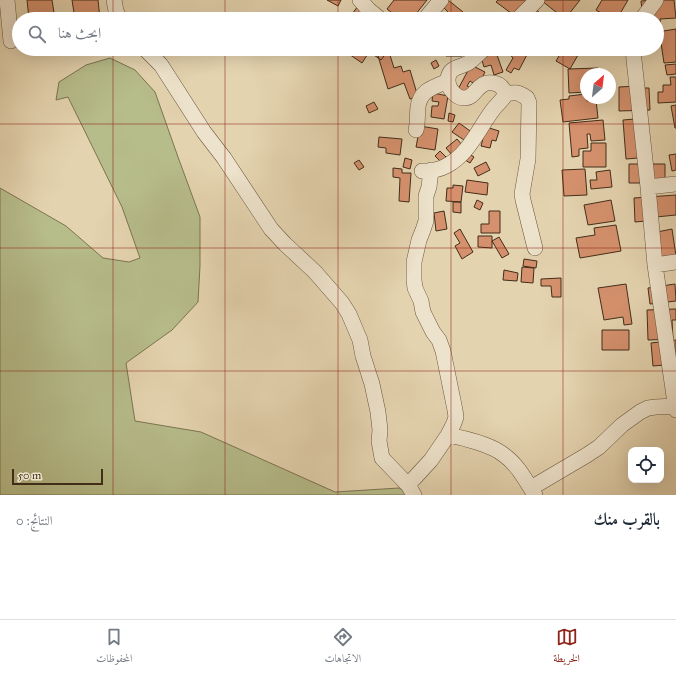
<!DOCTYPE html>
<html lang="ar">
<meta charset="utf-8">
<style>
body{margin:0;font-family:"IM FELL Great Primer",Amiri,serif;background:#f2f2f3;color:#1f2937;direction:rtl}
.controls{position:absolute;right:12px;bottom:12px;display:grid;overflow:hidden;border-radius:8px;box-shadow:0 4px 16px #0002}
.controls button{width:36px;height:36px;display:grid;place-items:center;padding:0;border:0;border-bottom:1px solid #e0e1e3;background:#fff;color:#1f2937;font:20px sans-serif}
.compass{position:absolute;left:580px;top:68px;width:36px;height:36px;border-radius:50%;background:#fff;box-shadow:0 4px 16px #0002;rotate:28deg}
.scale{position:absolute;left:12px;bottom:10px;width:91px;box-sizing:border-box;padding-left:4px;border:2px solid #422d19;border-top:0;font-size:11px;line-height:14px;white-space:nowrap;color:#422d19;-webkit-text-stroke:3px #ede2cb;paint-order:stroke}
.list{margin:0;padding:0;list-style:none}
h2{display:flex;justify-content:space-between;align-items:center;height:52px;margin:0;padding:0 16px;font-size:17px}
h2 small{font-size:13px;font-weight:400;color:#747a83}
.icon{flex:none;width:22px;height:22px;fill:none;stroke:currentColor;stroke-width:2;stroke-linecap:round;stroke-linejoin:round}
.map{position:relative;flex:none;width:676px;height:495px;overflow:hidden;direction:ltr}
.search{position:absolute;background:#fff;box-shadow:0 4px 16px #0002;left:12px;right:12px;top:12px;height:44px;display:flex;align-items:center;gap:10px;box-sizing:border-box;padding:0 14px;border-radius:22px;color:#747a83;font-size:15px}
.sheet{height:124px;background:#fff}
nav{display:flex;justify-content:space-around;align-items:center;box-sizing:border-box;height:56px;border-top:1px solid #e0e1e3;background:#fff;font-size:11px;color:#747a83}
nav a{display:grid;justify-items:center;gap:2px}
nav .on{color:#8f2418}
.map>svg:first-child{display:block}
.green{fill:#b6bc8a;stroke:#7c7452}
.building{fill:#d5916d;stroke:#422d19}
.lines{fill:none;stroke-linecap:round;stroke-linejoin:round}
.minor-casing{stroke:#6a563e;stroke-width:16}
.minor{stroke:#ede2cb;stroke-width:15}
.grid{fill:none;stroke:#8f2418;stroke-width:1;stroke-opacity:0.55}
</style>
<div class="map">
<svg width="676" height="495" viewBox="0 0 676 495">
<rect width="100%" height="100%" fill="#e4d3af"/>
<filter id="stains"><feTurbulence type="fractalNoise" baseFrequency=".005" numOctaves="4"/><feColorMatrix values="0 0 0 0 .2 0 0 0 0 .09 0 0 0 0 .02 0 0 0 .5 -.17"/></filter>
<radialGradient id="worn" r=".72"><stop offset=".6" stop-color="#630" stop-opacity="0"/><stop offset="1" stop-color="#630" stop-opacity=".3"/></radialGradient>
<!-- green -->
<path class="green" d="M110,58L135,70L155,92L178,157L200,217V266L198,302L172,330L126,363L135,421L201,432L335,492L399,488L412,495H0V188L66,226L103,258L129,262L140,258L122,207L68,97L56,100L59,82L86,65Z"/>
<!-- building -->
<path class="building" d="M27,0H52L55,19H29Z
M72,0H98L100,19H75Z
M327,0H341L338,6Z
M394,0H427L412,19H400L387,9Z
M448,0L463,12L458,19H445L449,13L443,7Z
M498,0H527L515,16L496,2Z
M543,0H580L565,19L542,1Z
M602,0H628L617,19H611L596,10Z
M653,0H674L676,18L660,19L661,27L657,28V19H643L641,1Z
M358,6L363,10L360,12L368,19H358L352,14Z
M534,8L541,14L537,19H525Z
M593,13L604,19H590Z
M676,29V62L664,63L661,43L657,44V32Z
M348,49H371L362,63L346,52Z
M374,49H389L381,60L371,53Z
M446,49H461L462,56H446Z
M505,49H530L519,70L514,68L511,73L506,70L513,58Z
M563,49H566L578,55L570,69L556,61Z
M389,52L394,68L401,66L403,72L410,70L418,97L410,99L404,83L388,89L378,56Z
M496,52L503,72L494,75L491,65L484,67L481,57Z
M436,60L439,66L434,69L431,63Z
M676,64V74L667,75L665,65Z
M471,65L485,72L478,86L470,81L467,86L471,88L465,95L457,91Z
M598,68V74H586V92L569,93L568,69Z
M670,77H676V102L658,103V92H663V85H671Z
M638,86V88H649L650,110L619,111V87Z
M433,93L448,96L444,119L431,117L432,106H438L439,102L432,101Z
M586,94L587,101L596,100L598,118L563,122L560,100L569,99V96Z
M374,102L378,109L369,113L366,106Z
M676,105V128H675L671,106Z
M449,113L455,115L453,122L448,121Z
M647,118L650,157L626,159L623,120Z
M603,120L605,140L591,141L590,134H587L588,148L579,149V156L572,157L569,123Z
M459,123L473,133L467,142L452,132Z
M420,126L438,129L435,150L416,147Z
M486,127L499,131L496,141L492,140L490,148L481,146Z
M379,137L402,139L400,155L386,153V148L378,147Z
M457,139L463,146L452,155L446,148Z
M591,143H606V167H583V151H591Z
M440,151L449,160L444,165L435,156Z
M466,152L474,157L470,163L462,158Z
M676,154V170L672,171L669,155Z
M405,158L412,160L410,169L403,167Z
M359,160L364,167L359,170L354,163Z
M486,162L490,170L478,176L474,168Z
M629,164H665V183H629Z
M393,168L402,169V173H411L409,202L399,201L400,178L393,177Z
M585,169L587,195L564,196L562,170Z
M610,170L612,187L591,189L590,180H597L596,172Z
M467,180L488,183L487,195L465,192Z
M453,185L463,186L461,202L446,201L447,188H453Z
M676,195V215L656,217L657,220L635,222L634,198Z
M477,200L483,203L480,210L474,207Z
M611,200L615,221L588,225L584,205Z
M453,202H461V213L453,212Z
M444,211L447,229L436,231L434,213Z
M489,211H500V233H481V224H489Z
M616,225L621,251L580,258L576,238L595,235L594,228Z
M460,229L473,252L462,259L455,246L460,243L454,233Z
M672,229L676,256L651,260L647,234Z
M478,236H492V248L478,247Z
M499,237L509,254L502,258L492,241Z
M524,259L537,261L536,268L523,266Z
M522,267L534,268L533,283L521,282Z
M504,270L518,273L517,281L503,280Z
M561,278V297H552L551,286H541V279Z
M626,284L632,324L624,325L623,317L604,320L598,288Z
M675,284L676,301L650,304L648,288Z
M676,309V320H672L673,339L648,340L647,310Z
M602,330H629V350H602Z
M676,340V368L665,365L653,366L651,343Z"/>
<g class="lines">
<defs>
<path id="minor" d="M7,0L11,41
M114,0L116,11L120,19
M360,0L369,10L380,19
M425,19L441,0
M518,19L537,0
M642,19L656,0
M145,49L161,65L204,132L224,158L271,229L285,244L315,272L342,303L349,314L360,340L363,356L372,384L378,412L380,430L379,441L382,458L408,485L414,495
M633,49L634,60L648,187L655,265L676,410
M506,94C516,92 518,92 527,98L529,103L528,159L522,194L523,200L535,248
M416,130C418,122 417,115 418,107C420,90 434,87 448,81
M422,171C430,171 439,170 446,166C468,155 478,130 492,111C496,105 502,101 506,94C505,94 504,89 503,89C499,82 487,81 481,86C475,90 473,98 464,98C459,98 455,95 452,91C449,88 448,84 448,79C449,67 459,68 468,63C474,59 479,53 484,49
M648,187L676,184
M655,265L676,262
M448,435C464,438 492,445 504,455C518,465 526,481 535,495
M408,485L431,460L448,435L454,423L456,417L455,410L443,351L439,340L433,332L423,312L421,301L415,288L414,280V262L419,240L423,230L426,221V196L429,187L431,170
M531,488L587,455L599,447L622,425L640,412L648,408L656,407L675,406"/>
</defs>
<!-- minor casing -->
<use href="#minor" class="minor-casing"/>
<!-- minor -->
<use href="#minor" class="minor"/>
</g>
<!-- grid -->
<path class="grid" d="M113,0V19M225,0V19M338,0V19M451,0V19M563,0V19M113,49V495M225,49V495M338,49V495M451,49V495M563,49V495M0,124H676M0,248H676M0,371H676"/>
<rect width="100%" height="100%" filter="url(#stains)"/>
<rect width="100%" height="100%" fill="url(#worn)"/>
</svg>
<div class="controls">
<button><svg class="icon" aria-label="locate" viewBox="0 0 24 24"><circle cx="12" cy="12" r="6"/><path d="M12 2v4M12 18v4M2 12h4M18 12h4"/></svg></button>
</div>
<svg class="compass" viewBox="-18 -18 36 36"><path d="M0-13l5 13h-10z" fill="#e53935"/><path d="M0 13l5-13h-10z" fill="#747a83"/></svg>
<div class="scale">50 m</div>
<div class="search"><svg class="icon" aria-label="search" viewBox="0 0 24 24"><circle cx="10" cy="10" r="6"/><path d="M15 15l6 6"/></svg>ابحث هنا</div>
</div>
<section class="sheet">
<h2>بالقرب منك<small>النتائج: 0</small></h2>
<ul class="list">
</ul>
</section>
<nav>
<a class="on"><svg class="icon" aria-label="map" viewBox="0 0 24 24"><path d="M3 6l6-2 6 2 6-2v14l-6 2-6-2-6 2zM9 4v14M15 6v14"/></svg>الخريطة</a>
<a><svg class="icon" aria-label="directions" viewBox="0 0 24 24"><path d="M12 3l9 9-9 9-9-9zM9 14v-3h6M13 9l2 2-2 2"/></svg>الاتجاهات</a>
<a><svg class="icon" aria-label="saved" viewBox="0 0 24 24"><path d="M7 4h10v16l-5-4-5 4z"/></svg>المحفوظات</a>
</nav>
